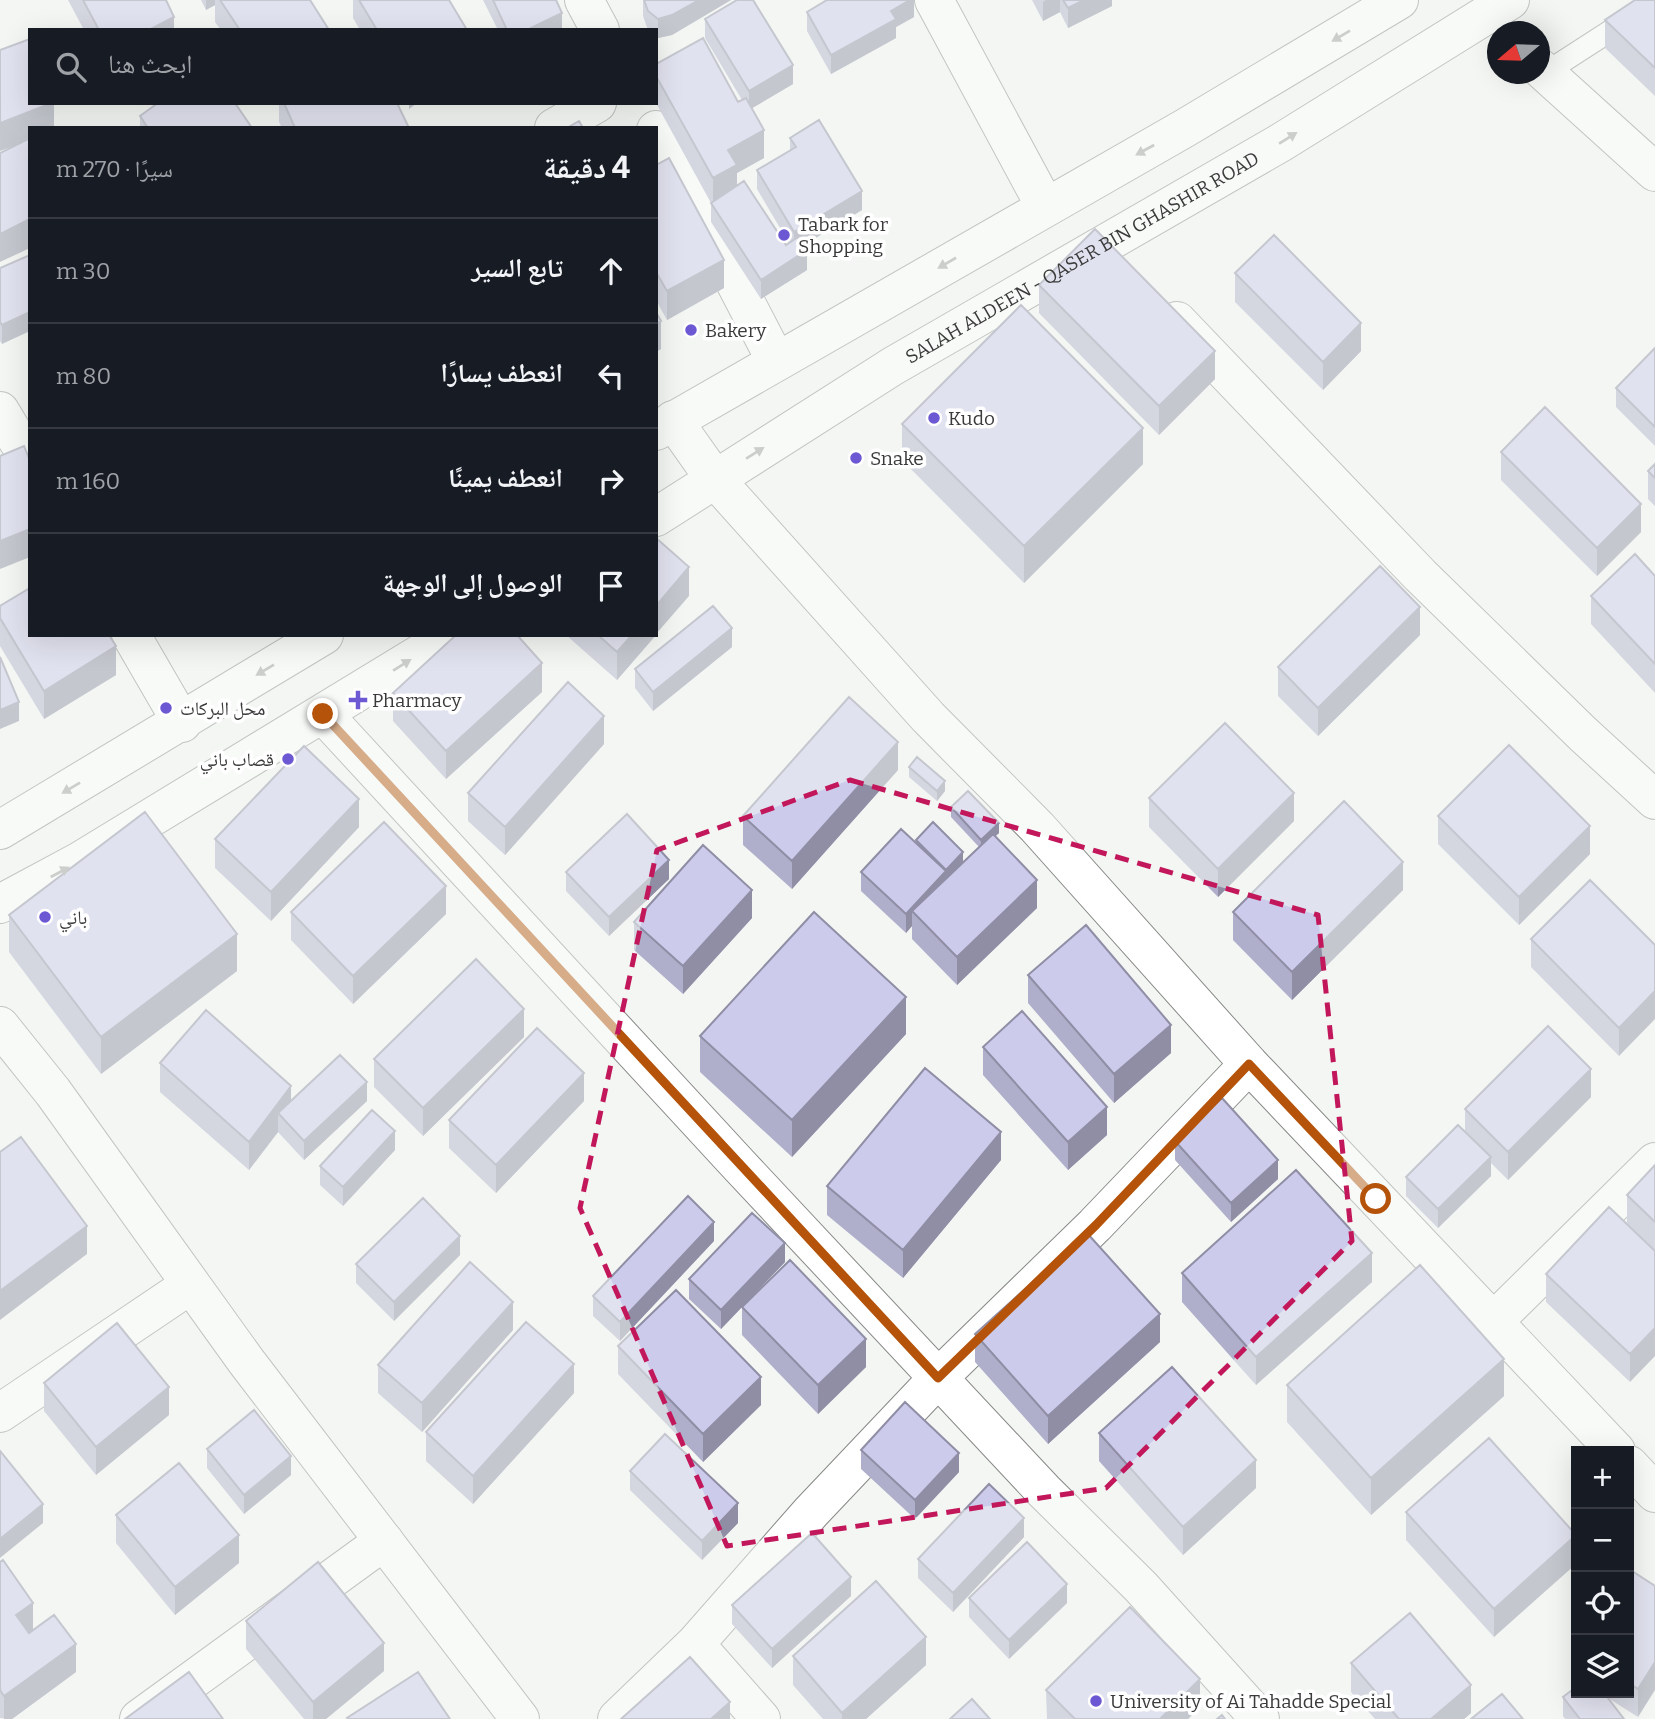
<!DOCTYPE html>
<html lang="ar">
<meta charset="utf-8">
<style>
body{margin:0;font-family:Bitter,"Noto Naskh Arabic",serif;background:#20242c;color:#f1f3f6;direction:rtl}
.controls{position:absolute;right:21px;bottom:21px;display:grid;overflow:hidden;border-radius:0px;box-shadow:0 7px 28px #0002}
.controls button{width:63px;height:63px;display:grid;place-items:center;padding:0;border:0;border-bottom:2px solid #363941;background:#171b24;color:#f1f3f6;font:35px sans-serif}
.compass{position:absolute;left:1487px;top:21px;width:63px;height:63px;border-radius:50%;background:#171b24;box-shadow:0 7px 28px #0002;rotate:251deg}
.stop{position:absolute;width:21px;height:21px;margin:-16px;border:5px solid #b45309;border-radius:50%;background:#fff}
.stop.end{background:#b45309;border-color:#fff;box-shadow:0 2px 7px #0008}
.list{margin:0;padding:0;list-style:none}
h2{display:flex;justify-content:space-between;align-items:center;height:91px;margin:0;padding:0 28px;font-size:30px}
h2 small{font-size:23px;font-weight:400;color:#9ea1a6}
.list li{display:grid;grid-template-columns:46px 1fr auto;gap:21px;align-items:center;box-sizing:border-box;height:105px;padding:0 28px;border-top:2px solid #363941}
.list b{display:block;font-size:26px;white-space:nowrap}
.list em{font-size:23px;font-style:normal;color:#9ea1a6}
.icon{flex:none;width:38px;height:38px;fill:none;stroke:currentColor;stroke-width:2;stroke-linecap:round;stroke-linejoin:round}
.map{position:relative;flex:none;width:1655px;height:1719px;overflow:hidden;direction:ltr}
.search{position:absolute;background:#171b24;box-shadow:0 7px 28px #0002;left:28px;top:28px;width:630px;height:77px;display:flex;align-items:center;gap:18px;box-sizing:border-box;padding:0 24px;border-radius:0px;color:#9ea1a6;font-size:26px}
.panel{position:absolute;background:#171b24;box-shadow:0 7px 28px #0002;left:28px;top:126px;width:630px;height:511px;border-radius:0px;direction:rtl}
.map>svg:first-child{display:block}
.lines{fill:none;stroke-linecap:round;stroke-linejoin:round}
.lane-casing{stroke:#878986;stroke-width:23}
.street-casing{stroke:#878986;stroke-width:40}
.secondary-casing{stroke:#878986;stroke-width:40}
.highway-casing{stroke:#878986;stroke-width:40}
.lane{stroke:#fff;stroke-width:21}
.street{stroke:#fff;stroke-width:38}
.secondary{stroke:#fff;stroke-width:38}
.highway{stroke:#fff;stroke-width:38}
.wall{fill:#afafcb}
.shaded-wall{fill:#8f8ea5}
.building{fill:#cccbec;stroke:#8f8ea5;stroke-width:2}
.oneway{fill:#9c9d9c}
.route{stroke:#b45309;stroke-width:9}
.marked{fill:none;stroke:#c2185b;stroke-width:5;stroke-dasharray:14 9;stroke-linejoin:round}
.poi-dot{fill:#6b58d2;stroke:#fff;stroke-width:2.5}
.labels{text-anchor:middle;stroke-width:7;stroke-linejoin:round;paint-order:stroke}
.poi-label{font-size:19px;fill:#3a3b3a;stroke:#fff;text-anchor:start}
.street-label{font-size:19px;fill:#3a3b3a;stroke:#fff}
</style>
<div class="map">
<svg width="1655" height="1719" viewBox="0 0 1655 1719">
<rect width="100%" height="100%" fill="#f3f6f3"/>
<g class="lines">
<defs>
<path id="lane" d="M1545,73L1655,2"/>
<path id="street" d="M584,0L600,30
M934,0L1045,206
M1540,68L1655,172
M554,128L597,103
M656,130L776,361
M1177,321L1420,575L1583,734L1655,800
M0,411L30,461
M673,420L714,478L928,717L1037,827L1249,1064L1616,1451
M131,635L182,723
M323,714L738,1164L1044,1491L1141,1587L1260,1719
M1493,1322L1655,1162
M0,1413L190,1285
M1629,1465L1655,1493
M695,1644L761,1719
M139,1719L384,1541
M617,1719L695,1644L811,1512L938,1378L1095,1225L1249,1064"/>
<path id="secondary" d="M0,1026L53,1092L246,1361L520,1719"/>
<g id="highway">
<path d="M656,431L1185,128L1399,0"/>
<path id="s1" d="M656,517L893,366L1280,143L1510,0"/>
<path d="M0,830L324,635"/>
<path d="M0,904L80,861L451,635"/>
</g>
</defs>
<!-- lane casing -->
<use href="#lane" class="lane-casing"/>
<!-- street casing -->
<use href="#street" class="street-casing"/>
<!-- secondary casing -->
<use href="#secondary" class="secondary-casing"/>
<!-- highway casing -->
<use href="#highway" class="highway-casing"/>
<!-- lane -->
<use href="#lane" class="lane"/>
<!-- street -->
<use href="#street" class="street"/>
<!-- secondary -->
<use href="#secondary" class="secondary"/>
<!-- highway -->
<use href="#highway" class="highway"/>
</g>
<!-- wall -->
<path class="wall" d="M68,0H166L174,30H84Z
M201,0H310L329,30H221L215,22V5L206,10Z
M353,0H449L467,30H360L353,18Z
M483,0H556L562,30H498Z
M643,0H731L672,35L658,38L656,37V30H648L643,16Z
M914,0V17L896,27V38L831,74L807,31V12Z
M1032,0H1112V6L1068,28L1060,12L1043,21Z
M1655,0V96L1605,48V20Z
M705,19L793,84L752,108L764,158L737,173V186L786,245L789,243L757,189V170L790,150V138L862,210L804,245L807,270L761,299L711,222V203L656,103V64L738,102L742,100L705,38Z
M279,103H397L409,128H282L279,122Z
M140,116L252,128H140Z
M656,165L724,288L667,320L656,300Z
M30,255L2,344L0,341V268Z
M1235,273L1361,351L1323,390L1235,302Z
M1039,285L1215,379L1159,435L1039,313Z
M1655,348V446L1616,407V388Z
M902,424L1143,464L1024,583L902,460Z
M1501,452L1641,532L1597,576L1501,480Z
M1655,464V506L1648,499V471Z
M1655,576V693L1591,624V596Z
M0,606L116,675L44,719L0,646Z
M566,635H656L617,680Z
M1420,635L1318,736L1278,696V667Z
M732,647L653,711L635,688V669Z
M542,692L446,779L393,721V693Z
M604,744L505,855L468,821V793Z
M909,767L945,791L937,801L909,777Z
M898,770L792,889L743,845V816Z
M1149,798L1294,821L1218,897L1149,827Z
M951,807L999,833L995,836L1037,908L957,985L912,939V926L906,933L861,891V872L916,843V840L963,862L979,847L951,817Z
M1438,816L1590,854L1519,925L1438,844Z
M359,827L271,921L215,868V839Z
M566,872L669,879L609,936L566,891Z
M1403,890L1292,1000L1233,940V912Z
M291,912L446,914L353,1004L291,940Z
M9,915L237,971L101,1074L9,952Z
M752,918L683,994L634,950V922Z
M1531,939L1655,945L1619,1056L1531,967Z
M1028,975L1171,1053L1114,1103L1028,1003Z
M906,1034L792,1157L700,1072V1036Z
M524,1037L423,1136L374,1087V1059Z
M983,1047L1107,1135L1068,1170L983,1075Z
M160,1063L291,1101H367L304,1160L278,1132L249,1170L160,1092Z
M1591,1097L1508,1180L1491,1163V1176L1438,1228L1406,1196V1177L1465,1132V1109Z
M584,1101L496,1193L449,1148V1120Z
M1175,1141L1278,1179L1231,1222L1175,1160Z
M395,1150L343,1206L320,1185V1166Z
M1001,1160L903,1278L827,1215V1186Z
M1655,1165V1250L1627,1223V1195Z
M714,1241L620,1341L593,1316V1296Z
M1655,1251L1630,1382L1546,1302V1274Z
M460,1255L394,1321L356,1283V1264Z
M785,1262L751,1298L866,1367L818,1414L742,1335V1307L721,1329L689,1299V1279Z
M1182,1273L1372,1282L1256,1385L1182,1302Z
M513,1330L422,1432L378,1393V1365Z
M975,1334L1160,1342L1048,1444L975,1362Z
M618,1346L761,1405L703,1462L618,1374Z
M44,1383L169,1415L96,1475L44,1411Z
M1287,1385L1504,1396L1371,1515L1287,1422Z
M574,1393L473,1504L426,1461V1432Z
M1099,1433L1256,1488L1183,1555L1099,1461Z
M207,1449L291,1475L244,1514L207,1468Z
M861,1450L959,1472L915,1519L861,1469Z
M630,1471L738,1523L702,1560L630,1490Z
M1406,1512L1576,1535L1494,1637L1406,1540Z
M116,1515L239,1563L175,1615L116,1543Z
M1024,1537L953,1612L918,1578V1559Z
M0,1562L33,1631L76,1672L12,1719L0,1718Z
M1629,1569L1655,1586L1638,1717L1608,1698L1624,1719H1565L1563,1716V1697L1576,1693H1629Z
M851,1596L772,1668L732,1624V1605Z
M969,1598L1067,1603L1009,1659L969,1617Z
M246,1621L384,1671L326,1719H304L246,1649Z
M1576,1638V1677L1572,1674V1646Z
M793,1656L926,1665L866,1719H823L793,1685Z
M1351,1663L1471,1713L1464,1719H1375L1351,1692Z
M1046,1690L1200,1707L1188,1719H1047Z"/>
<!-- shaded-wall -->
<path class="shaded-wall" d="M206,0H215V5L206,10Z
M699,0H731L672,35L658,38V19Z
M910,0H914V17L896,27V38L831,74V55L891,11Z
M1046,0H1060V12L1043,21V2Z
M1084,0H1112V6L1068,28V8Z
M562,13V30H527Z
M174,17V30H149Z
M793,65V84L749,110V91Z
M52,103H54V128H30V140L0,151V123Z
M409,103H417L409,109Z
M764,130V158L737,173V193L713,207V178L728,150Z
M862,191V210L794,251V232Z
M30,219V248L0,262V234Z
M807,250V270L761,299V280Z
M724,260V288L667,320V291Z
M30,312V331L2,344V325Z
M661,321V349L656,352V324Z
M1361,323V351L1323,390V362Z
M1215,351V379L1159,435V406Z
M1143,428V464L1024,583V546Z
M1641,504V532L1597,576V548Z
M30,529V557L0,569V541Z
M689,567V596L656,634V606Z
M1420,607V635L1318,736V708Z
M732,628V647L653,711V692Z
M632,635H656L617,680V652Z
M116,646V675L44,719V691Z
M542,663V692L446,779V751Z
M19,702V721L0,729V710Z
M604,716V744L505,855V827Z
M898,742V770L792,889V861Z
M945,781V791L937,801V791Z
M1294,793V821L1218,897V869Z
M359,799V827L271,921V892Z
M999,823V833L981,850V840Z
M1590,826V854L1519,925V897Z
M963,852V862L946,880V870Z
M669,860V879L609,936V917Z
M1403,862V890L1292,1000V972Z
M946,871V890L912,911V926L906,933V914Z
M1037,880V908L957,985V957Z
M446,886V914L353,1004V976Z
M752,890V918L683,994V966Z
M237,934V971L101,1074V1037Z
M1655,991V1019L1619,1056V1028Z
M906,997V1034L792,1157V1120Z
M524,1009V1037L423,1136V1108Z
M1171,1025V1053L1114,1103V1074Z
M1591,1069V1097L1508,1180V1152Z
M584,1073V1101L496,1193V1165Z
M367,1082V1101L304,1160V1141Z
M291,1086V1115L278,1113V1132L249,1170V1142Z
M1107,1107V1135L1068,1170V1142Z
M395,1131V1150L343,1206V1187Z
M1001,1132V1160L903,1278V1250Z
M1491,1157V1176L1438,1228V1209Z
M1278,1160V1179L1231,1222V1203Z
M714,1222V1241L620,1341V1322Z
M87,1226V1254L0,1320V1291Z
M460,1236V1255L394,1321V1302Z
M785,1243V1262L721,1329V1310Z
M1372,1253V1282L1256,1385V1357Z
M513,1302V1330L422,1432V1403Z
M1160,1314V1342L1048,1444V1416Z
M1655,1328V1356L1630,1382V1354Z
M866,1339V1367L818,1414V1385Z
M1504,1359V1396L1371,1515V1478Z
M574,1364V1393L473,1504V1476Z
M761,1377V1405L703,1462V1434Z
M169,1387V1415L96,1475V1447Z
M959,1453V1472L915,1519V1500Z
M291,1456V1475L244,1514V1495Z
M1256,1460V1488L1183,1555V1527Z
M738,1503V1523L702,1560V1541Z
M43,1504V1523L0,1558V1539Z
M1024,1518V1537L953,1612V1593Z
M239,1535V1563L175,1615V1587Z
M1576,1535V1564L1494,1637V1609Z
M851,1577V1596L772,1668V1649Z
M1067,1584V1603L1009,1659V1640Z
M33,1603V1631L16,1643V1615Z
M926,1637V1665L866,1719H842V1713Z
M384,1643V1671L326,1719H313V1702Z
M76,1644V1672L12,1719H4V1696Z
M1655,1662V1690L1638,1717V1689Z
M1200,1679V1707L1188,1719H1160Z
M1471,1685V1713L1464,1719H1431Z
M730,1702V1719H711Z"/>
<!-- building -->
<path class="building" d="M83,0H166L174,17L149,30H99Z
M220,0H310L329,30H240Z
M359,0H449L467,30H377Z
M493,0H556L562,13L527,30H507Z
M644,0H699L672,15L658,19L648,11Z
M737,0H753L793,65L749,91L705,19Z
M827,0H910L891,11L896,19L831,55L807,12Z
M1063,0H1084L1068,8Z
M1635,0H1655V68L1605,20Z
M703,38L738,102L746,98L764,130L728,150L737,165L713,178L656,76V64Z
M30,39V103H52L0,123V50Z
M158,103H235L252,128H148L140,116Z
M284,103H397L409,128H295Z
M819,120L862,191L794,232L757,170L796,147L790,138Z
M579,121L583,128H567Z
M30,138V219L0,234V153Z
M669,158L724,260L667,291L656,272V165Z
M744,181L786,245L798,237L807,250L761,280L711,203Z
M1095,229L1215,351L1159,406L1039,285Z
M1274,235L1361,323L1323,362L1235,273Z
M30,255V312L2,325L0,322V268Z
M1021,305L1143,428L1024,546L902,424Z
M656,312L661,321L656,324Z
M1655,348V427L1616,388Z
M1545,407L1641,504L1597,548L1501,452Z
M24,446L30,461V529L0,541V456Z
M1655,464V478L1648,471Z
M656,538L689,567L656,606Z
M1635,554L1655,576V664L1591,596Z
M1380,566L1420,607L1318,708L1278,667Z
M30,588V635H109L116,646L44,691L0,618V606Z
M713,606L732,628L653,692L635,669Z
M456,635H517L542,663L446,751L393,693Z
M598,635H632L617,652Z
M0,657L19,702L0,710Z
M568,682L604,716L505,827L468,793Z
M849,697L898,742L792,861L743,816Z
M1225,723L1294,793L1218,869L1149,798Z
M1509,745L1590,826L1519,897L1438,816Z
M304,746L359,799L271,892L215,839Z
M917,757L945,781L937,791L909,767Z
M968,791L999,823L981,840L951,807Z
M1344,801L1403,862L1292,972L1233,912Z
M145,812L237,934L101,1037L9,915Z
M627,814L669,860L609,917L566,872Z
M384,822L446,886L353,976L291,912Z
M933,822L963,852L946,870L916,840Z
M901,829L946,871L906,914L861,872Z
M993,834L1037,880L957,957L912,911Z
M703,845L752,890L683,966L634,922Z
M1590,880L1655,945V991L1619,1028L1531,939Z
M814,912L906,997L792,1120L700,1036Z
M1086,925L1171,1025L1114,1074L1028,975Z
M476,959L524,1009L423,1108L374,1059Z
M206,1010L291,1086L249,1142L160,1063Z
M1022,1011L1107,1107L1068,1142L983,1047Z
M1548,1026L1591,1069L1508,1152L1465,1109Z
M537,1028L584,1073L496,1165L449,1120Z
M340,1055L367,1082L304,1141L278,1113Z
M925,1068L1001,1132L903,1250L827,1186Z
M1222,1098L1278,1160L1231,1203L1175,1141Z
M372,1110L395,1131L343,1187L320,1166Z
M1458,1125L1491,1157L1438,1209L1406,1177Z
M21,1137L87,1226L0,1291V1152Z
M1655,1165V1222L1627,1195Z
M1296,1170L1372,1253L1256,1357L1182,1273Z
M688,1196L714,1222L620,1322L593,1296Z
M423,1198L460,1236L394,1302L356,1264Z
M1609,1207L1655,1251V1328L1630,1354L1546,1274Z
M752,1213L785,1243L721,1310L689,1279Z
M1087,1233L1160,1314L1048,1416L975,1334Z
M790,1260L866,1339L818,1385L742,1307Z
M470,1262L513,1302L422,1403L378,1365Z
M1420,1265L1504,1359L1371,1478L1287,1385Z
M676,1290L761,1377L703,1434L618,1346Z
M526,1322L574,1364L473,1476L426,1432Z
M117,1323L169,1387L96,1447L44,1383Z
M1172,1367L1256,1460L1183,1527L1099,1433Z
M905,1402L959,1453L915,1500L861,1450Z
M254,1410L291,1456L244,1495L207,1449Z
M665,1434L738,1503L702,1541L630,1471Z
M1489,1438L1576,1535L1494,1609L1406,1512Z
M0,1451L43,1504L0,1539Z
M179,1463L239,1535L175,1587L116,1515Z
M989,1484L1024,1518L953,1593L918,1559Z
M812,1533L851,1577L772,1649L732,1605Z
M1027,1542L1067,1584L1009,1640L969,1598Z
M3,1560L33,1603L16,1615L29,1633L54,1615L76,1644L4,1696L0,1690V1562Z
M318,1562L384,1643L313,1702L246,1621Z
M1629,1569L1655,1586V1662L1638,1689L1629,1683Z
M876,1581L926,1637L842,1713L793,1656Z
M1130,1607L1200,1679L1160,1719H1075L1046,1690Z
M1410,1613L1471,1685L1431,1719H1399L1351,1663Z
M1576,1638V1649L1572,1646Z
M690,1657L730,1702L711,1719H621Z
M189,1672L223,1719H125Z
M418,1672L450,1719H348L347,1718Z
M1576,1687V1693H1604L1624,1719H1580L1563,1697Z
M1502,1694L1523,1719H1471Z
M972,1699L990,1719H950Z
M1222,1715L1225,1719H1217Z"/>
<!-- one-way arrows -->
<defs><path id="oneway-solid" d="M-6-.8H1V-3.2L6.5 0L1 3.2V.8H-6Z" transform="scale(1.75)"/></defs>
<g class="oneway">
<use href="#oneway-solid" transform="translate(1341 36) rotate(149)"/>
<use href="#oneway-solid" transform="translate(1288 138) rotate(-32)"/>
<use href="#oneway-solid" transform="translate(1145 150) rotate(151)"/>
<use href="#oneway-solid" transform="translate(947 263) rotate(150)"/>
<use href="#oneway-solid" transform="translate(755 453) rotate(-32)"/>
<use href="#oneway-solid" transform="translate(402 665) rotate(-32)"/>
<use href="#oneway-solid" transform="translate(265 670) rotate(149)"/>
<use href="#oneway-solid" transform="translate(71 788) rotate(149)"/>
<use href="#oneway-solid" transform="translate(60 872) rotate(-28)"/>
</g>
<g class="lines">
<!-- route -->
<path class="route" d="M323,714L938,1378L1096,1225L1249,1064L1376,1199"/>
</g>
<!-- marked area -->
<path d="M0 0H1655V1719H0ZM850,780L1318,915L1352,1241L1106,1488L727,1546L580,1208L657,850Z" fill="#f3f6f3" fill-opacity=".55" fill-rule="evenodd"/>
<path class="marked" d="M850,780L1318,915L1352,1241L1106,1488L727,1546L580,1208L657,850Z"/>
<!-- markers -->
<g class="poi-dot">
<circle cx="784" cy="235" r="7"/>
<circle cx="691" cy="330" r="7"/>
<circle cx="934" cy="418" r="7"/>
<circle cx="856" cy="458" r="7"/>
<path d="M354.5 689.5h7v7h7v7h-7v7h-7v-7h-7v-7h7z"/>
<circle cx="166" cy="708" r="7"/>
<circle cx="288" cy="759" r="7"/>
<circle cx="45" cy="917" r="7"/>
<circle cx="1096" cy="1701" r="7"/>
</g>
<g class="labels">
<!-- poi labels -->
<g class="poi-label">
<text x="798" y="231">Tabark for<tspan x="798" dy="22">Shopping</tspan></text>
<text x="705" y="337">Bakery</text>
<text x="948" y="425">Kudo</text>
<text x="870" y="465">Snake</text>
<text x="372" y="707">Pharmacy</text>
<text x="180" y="715">محل البركات</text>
<text x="274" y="766" text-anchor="end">قصاب باني</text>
<text x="59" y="924">باني</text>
<text x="1110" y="1708">University of Ai Tahadde Special</text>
</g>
<!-- street labels -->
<g class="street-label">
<text dy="7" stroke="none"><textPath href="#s1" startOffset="499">SALAH ALDEEN - QASER BIN GHASHIR ROAD</textPath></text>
</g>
</g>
</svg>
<div class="controls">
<button>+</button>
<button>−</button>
<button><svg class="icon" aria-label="locate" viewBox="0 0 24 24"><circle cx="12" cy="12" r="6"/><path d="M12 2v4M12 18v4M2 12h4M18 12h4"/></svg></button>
<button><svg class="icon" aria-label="layers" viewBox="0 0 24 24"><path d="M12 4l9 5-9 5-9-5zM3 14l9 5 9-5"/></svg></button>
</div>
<svg class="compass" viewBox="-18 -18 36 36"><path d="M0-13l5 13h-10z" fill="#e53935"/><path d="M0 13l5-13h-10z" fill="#9ea1a6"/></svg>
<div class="stop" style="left:1376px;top:1199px"></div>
<div class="stop end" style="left:323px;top:714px"></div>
<div class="search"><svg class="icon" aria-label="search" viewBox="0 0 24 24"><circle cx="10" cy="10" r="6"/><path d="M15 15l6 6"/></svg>ابحث هنا</div>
<section class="panel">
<h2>4 دقيقة<small>سيرًا · 270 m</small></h2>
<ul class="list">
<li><svg class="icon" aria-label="ahead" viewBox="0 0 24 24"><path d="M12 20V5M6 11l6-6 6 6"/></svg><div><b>تابع السير</b></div><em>30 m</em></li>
<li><svg class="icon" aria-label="left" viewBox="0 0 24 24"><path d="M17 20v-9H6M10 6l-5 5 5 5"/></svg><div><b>انعطف يسارًا</b></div><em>80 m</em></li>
<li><svg class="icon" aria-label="right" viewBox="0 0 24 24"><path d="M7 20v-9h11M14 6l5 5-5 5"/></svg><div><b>انعطف يمينًا</b></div><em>160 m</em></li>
<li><svg class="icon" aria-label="arrive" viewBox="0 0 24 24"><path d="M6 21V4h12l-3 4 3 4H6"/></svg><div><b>الوصول إلى الوجهة</b></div></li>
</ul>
</section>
</div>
